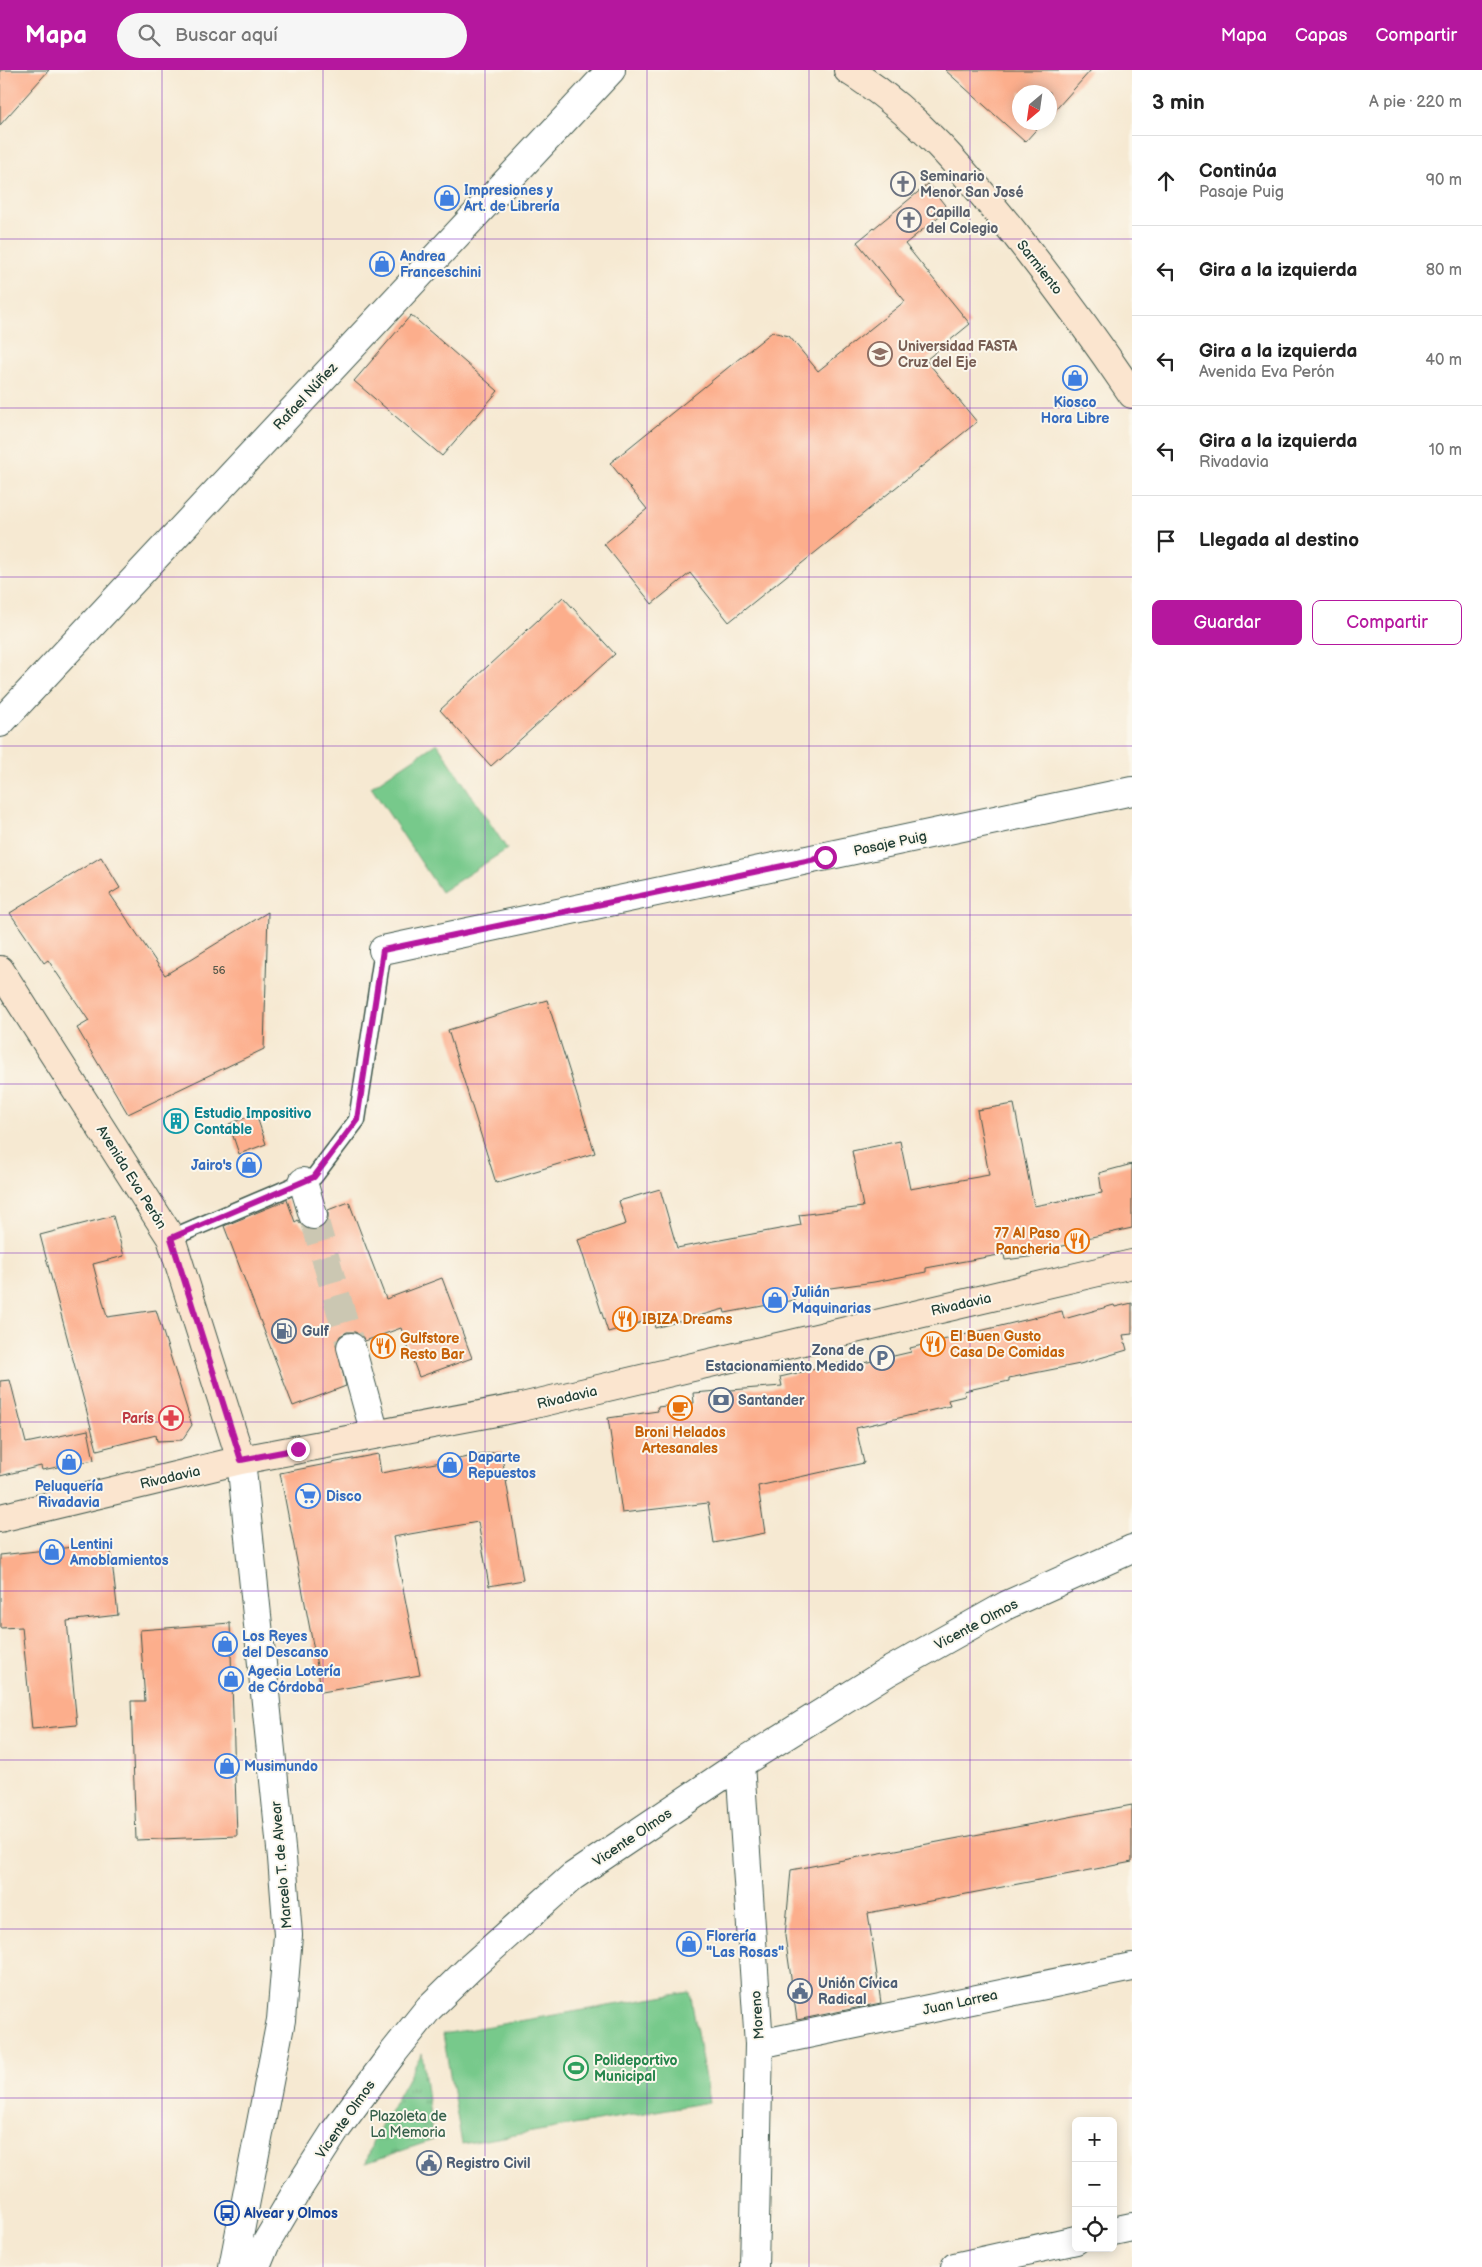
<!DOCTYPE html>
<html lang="es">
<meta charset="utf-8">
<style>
body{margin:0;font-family:"Balsamiq Sans",sans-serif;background:#f6f6f6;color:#222}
.controls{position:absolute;right:15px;bottom:15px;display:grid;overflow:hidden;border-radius:8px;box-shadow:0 2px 12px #0003}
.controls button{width:45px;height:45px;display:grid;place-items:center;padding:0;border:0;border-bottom:1px solid #e0e0e0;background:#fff;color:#222;font:25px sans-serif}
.compass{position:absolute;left:1012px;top:15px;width:45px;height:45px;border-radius:50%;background:#fff;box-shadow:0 2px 12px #0003;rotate:209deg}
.stop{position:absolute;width:15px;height:15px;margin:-11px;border:4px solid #b5179e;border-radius:50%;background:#fff}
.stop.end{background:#b5179e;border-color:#fff;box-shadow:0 1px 5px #0008}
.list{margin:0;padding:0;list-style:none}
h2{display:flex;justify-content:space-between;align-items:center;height:65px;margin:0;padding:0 20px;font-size:21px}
h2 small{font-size:16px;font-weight:400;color:#767676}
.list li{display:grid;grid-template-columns:32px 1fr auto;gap:15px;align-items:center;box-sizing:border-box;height:90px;padding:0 20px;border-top:1px solid #e0e0e0}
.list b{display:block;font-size:19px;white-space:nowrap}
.list p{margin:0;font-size:16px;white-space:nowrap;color:#767676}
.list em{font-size:16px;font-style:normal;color:#767676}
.actions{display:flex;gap:10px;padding:15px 20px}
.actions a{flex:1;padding:11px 0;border:1px solid #b5179e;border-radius:8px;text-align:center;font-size:18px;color:#b5179e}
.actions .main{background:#b5179e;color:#fff}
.icon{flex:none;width:28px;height:28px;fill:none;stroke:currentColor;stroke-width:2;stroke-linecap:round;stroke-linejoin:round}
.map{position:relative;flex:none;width:1132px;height:2197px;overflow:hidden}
header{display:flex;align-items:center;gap:30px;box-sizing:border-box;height:70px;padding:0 25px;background:#b5179e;color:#fff}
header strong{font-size:24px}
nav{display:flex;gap:28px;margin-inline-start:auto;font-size:18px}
.search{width:350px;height:45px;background:#f6f6f6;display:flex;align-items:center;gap:12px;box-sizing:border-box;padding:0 18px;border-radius:28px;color:#767676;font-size:19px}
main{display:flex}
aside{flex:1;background:#fff}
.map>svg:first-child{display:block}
.park{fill:url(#park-tufts);stroke:#4b8360}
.pitch{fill:#77c98b;stroke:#4b8360}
.building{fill:#fcae8c}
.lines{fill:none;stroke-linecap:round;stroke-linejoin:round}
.minor-tunnel{stroke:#cbc7b2;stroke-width:28;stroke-dasharray:28 14;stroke-linecap:butt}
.service-casing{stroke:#3f574c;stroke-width:19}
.minor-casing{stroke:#3f574c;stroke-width:30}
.tertiary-casing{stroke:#3f574c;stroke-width:30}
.secondary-casing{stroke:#3f574c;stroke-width:30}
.service{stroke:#fff;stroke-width:16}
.minor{stroke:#fff;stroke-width:28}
.tertiary{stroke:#fff;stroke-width:28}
.secondary{stroke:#fbe5cf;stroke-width:28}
.route{stroke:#b5179e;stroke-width:6}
.grid{fill:none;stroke:#7b2cbf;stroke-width:1;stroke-opacity:0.55}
.labels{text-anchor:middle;stroke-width:4;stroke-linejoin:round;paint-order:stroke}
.number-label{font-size:11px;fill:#56594a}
.worship-label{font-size:14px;font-weight:bold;fill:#5b616d;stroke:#fbf7ec;text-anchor:start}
.shop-label{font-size:14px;font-weight:bold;fill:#366cbe;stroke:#fbf7ec;text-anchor:start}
.street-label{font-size:14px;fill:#1f3d34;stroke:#fbf7ec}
.education-label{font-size:14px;font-weight:bold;fill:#785e54;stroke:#fbf7ec;text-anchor:start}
.culture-label{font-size:14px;font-weight:bold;fill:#0d838f;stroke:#fbf7ec;text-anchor:start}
.food-label{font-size:14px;font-weight:bold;fill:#c56008;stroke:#fbf7ec;text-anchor:start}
.service-label{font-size:14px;font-weight:bold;fill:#4e5e75;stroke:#fbf7ec;text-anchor:start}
.health-label{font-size:14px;font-weight:bold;fill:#be3a42;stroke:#fbf7ec;text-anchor:end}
.leisure-label{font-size:14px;font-weight:bold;fill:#27864d;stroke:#fbf7ec;text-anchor:start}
.park-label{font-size:14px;fill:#35604a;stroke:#fbf7ec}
.transit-label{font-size:14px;font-weight:bold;fill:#164399;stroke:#fbf7ec;text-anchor:start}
</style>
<header>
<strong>Mapa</strong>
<div class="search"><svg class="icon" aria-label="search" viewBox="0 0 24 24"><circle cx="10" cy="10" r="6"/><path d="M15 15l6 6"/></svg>Buscar aquí</div>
<nav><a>Mapa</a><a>Capas</a><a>Compartir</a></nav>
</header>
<main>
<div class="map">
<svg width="1132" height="2197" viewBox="0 0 1132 2197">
<defs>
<pattern id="park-tufts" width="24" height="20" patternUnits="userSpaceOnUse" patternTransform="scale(1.25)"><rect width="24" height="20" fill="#77c98b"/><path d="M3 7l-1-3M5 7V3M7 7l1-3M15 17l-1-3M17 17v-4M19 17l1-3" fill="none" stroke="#61a472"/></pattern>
</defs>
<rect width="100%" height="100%" fill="#fbf7ec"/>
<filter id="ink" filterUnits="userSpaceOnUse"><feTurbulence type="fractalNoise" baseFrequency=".02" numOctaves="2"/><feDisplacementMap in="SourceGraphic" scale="10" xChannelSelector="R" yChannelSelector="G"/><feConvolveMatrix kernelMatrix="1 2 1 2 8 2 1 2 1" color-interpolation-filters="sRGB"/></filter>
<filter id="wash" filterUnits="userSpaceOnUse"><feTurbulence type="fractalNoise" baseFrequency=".0096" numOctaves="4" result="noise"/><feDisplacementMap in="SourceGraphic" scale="20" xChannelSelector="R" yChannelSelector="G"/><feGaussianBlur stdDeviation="1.12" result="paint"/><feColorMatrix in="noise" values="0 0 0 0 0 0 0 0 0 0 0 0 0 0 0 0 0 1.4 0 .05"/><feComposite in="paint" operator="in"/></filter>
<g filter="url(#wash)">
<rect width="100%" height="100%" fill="#f6e9d2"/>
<!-- park -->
<path class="park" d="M422,1983L433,2070L366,2093L373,2071Z"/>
<!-- pitch -->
<path class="pitch" d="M437,673L507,779L441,822L371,717Z
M690,1922L709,2032L462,2074L443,1964Z"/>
<g id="blocks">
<!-- building -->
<path class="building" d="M0,0H49L0,55Z
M945,0H1091L1050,46V22H1020V52H1043L1025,72Z
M928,114L948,139L905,174L970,254L926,290L977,352L729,552L690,503L652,534L604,474L647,439L610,393L772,262L789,266L818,301L905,231L857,172Z
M411,245L498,321L442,386L354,311Z
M563,527L615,584L491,696L440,640Z
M101,787L120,818L110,824L165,905L268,842L264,979L128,1044L77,958L89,951L48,890L44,893L10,843Z
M547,930L595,1083L496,1113L448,960Z
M1014,1034L1034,1136L1102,1123L1099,1103L1132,1094V1158L1087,1168V1171L1043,1180L1044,1185L1005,1190L1004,1184L926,1198V1202L874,1212L794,1223L795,1230L725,1243L724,1239L655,1258L653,1249L608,1262L578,1170L626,1154L619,1131L660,1119L677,1178L801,1155L799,1145L863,1137L852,1081L900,1071L910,1119L989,1105L977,1040Z
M256,1044L266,1074L239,1084L229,1054Z
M287,1130L295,1152L298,1150L303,1157L310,1160H318L325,1155L328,1148V1140L349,1132L386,1229L442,1208L472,1288L419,1307L401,1258L365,1271L362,1266L355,1262H347L340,1266L336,1274L346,1316L293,1336L224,1156Z
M113,1146L124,1186L93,1194L107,1247L156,1240L192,1355L182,1370L157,1371L156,1365L97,1380L40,1165Z
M1132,1233V1264L1123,1265L1127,1280L1080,1294L1009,1308V1311L964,1321L965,1326L948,1330L950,1336L856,1358L864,1393L758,1416L765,1463L714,1473L708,1433L622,1443L608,1348L658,1341L657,1337L694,1333L693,1323L782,1316L780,1307L842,1293V1298L911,1282L910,1278L1062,1241L1064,1249L1114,1235L1115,1237Z
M10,1310L26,1373L88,1360L94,1390L42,1400L41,1396L0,1406V1311Z
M501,1381L523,1510L489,1516L478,1452L393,1467L420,1605L322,1622L280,1403L378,1384L381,1403Z
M110,1473L118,1545L67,1551L77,1655L32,1659L22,1557L0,1558V1485Z
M230,1553L237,1766L136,1770L131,1631H145L140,1560Z
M1132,1735V1792L868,1843L881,1933L797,1950L785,1866L791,1800Z"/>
</g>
</g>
<g filter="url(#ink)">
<use href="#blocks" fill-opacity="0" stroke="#3f574c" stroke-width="1"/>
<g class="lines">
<!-- minor-tunnel -->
<path class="minor-tunnel" d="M313,1145L351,1277"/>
<defs>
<path id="service" d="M171,1168L314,1107L357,1050L383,880"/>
<path id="minor" d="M383,880L1132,721
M303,1112L313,1145
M351,1277L375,1364
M759,1974L1132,1897
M1113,2161L1132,2157
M955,2197L1076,2170"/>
<path id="tertiary" d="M0,653L611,0
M740,1694L759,1974L754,2197
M233,2197L281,1950L288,1865L282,1788L241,1390
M256,2197L265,2175L298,2119L335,2061L393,1983L429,1938L470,1898L572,1807L740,1694L886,1603L1007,1535L1132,1479"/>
<path id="secondary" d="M848,0C916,42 966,103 1015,164C1056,216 1095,269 1132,324
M0,900L171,1168L241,1390
M0,1448L241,1390L522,1337L1132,1194"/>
</defs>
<!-- service casing -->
<use href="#service" class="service-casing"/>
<!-- minor casing -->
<use href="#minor" class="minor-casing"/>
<!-- tertiary casing -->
<use href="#tertiary" class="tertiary-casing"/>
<!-- secondary casing -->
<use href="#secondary" class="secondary-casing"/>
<!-- service -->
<use href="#service" class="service"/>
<!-- minor -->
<use href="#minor" class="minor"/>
<!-- tertiary -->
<use href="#tertiary" class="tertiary"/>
<!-- secondary -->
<use href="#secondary" class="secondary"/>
</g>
</g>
<g class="lines" filter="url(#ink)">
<!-- route -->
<path class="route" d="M298,1379L241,1390L171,1168L314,1107L357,1050L383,880L825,787"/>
</g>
<!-- grid -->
<path class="grid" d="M162,0V2197M323,0V2197M485,0V2197M647,0V2197M809,0V2197M970,0V2197M0,169H1132M0,338H1132M0,507H1132M0,676H1132M0,845H1132M0,1014H1132M0,1183H1132M0,1352H1132M0,1521H1132M0,1690H1132M0,1859H1132M0,2028H1132"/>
<!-- icons -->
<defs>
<symbol id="church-ring" viewBox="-11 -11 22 22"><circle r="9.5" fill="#fbf7ec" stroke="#6b7280" stroke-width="1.5"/><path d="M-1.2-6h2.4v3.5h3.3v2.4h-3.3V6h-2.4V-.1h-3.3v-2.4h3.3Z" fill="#6b7280"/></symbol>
<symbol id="shop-ring" viewBox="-11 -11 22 22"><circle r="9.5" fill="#fbf7ec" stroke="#3f7fe0" stroke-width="1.5"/><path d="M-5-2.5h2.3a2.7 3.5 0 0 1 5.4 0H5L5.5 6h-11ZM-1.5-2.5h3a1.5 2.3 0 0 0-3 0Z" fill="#3f7fe0"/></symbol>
<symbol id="university-ring" viewBox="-11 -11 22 22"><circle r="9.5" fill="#fbf7ec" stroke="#8d6e63" stroke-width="1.5"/><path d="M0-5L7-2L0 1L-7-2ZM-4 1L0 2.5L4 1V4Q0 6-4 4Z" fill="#8d6e63"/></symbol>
<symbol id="building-ring" viewBox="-11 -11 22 22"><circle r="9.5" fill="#fbf7ec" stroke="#0f9aa8" stroke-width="1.5"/><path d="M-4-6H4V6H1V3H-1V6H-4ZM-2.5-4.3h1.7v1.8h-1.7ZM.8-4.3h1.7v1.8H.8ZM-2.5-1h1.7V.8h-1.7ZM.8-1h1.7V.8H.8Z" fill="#0f9aa8"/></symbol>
<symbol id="restaurant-ring" viewBox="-11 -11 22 22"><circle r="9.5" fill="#fbf7ec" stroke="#e8710a" stroke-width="1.5"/><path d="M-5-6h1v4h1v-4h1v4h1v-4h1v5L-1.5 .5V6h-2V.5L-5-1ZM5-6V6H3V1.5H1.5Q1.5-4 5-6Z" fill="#e8710a"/></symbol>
<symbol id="fuel-ring" viewBox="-11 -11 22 22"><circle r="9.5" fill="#fbf7ec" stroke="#5c6f8a" stroke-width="1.5"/><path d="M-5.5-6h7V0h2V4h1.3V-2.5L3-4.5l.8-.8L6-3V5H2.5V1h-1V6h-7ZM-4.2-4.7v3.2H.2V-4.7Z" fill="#5c6f8a"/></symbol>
<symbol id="parking-ring" viewBox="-11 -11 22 22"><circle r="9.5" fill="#fbf7ec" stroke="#5c6f8a" stroke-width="1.5"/><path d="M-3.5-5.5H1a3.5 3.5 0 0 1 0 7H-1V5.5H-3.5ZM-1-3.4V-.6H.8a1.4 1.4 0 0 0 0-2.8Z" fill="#5c6f8a"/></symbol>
<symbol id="bank-ring" viewBox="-11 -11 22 22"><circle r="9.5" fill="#fbf7ec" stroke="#5c6f8a" stroke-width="1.5"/><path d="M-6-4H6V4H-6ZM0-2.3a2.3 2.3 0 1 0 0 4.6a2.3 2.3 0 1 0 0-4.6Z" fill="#5c6f8a"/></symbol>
<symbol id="cafe-ring" viewBox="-11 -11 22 22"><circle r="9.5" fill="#fbf7ec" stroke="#e8710a" stroke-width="1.5"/><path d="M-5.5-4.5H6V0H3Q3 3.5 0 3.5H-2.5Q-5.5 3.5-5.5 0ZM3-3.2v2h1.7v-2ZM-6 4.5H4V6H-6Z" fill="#e8710a"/></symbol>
<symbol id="pharmacy-ring" viewBox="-11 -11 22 22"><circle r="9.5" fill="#fbf7ec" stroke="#e0444e" stroke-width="1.5"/><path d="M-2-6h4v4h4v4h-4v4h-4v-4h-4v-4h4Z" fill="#e0444e"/></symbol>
<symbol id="supermarket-ring" viewBox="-11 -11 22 22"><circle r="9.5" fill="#fbf7ec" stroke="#3f7fe0" stroke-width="1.5"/><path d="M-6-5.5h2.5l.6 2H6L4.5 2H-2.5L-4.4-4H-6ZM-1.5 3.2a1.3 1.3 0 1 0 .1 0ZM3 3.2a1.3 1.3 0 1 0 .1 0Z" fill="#3f7fe0"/></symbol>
<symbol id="civic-ring" viewBox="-11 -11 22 22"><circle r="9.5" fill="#fbf7ec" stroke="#5c6f8a" stroke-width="1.5"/><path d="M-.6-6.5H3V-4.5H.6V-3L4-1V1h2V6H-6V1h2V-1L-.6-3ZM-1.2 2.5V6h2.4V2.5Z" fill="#5c6f8a"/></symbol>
<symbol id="stadium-ring" viewBox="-11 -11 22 22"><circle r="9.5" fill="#fbf7ec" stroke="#2e9e5b" stroke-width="1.5"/><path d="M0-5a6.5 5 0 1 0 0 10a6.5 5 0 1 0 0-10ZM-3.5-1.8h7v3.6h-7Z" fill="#2e9e5b"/></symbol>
<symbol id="bus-ring" viewBox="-11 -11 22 22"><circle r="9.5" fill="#fbf7ec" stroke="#1a4fb4" stroke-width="1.5"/><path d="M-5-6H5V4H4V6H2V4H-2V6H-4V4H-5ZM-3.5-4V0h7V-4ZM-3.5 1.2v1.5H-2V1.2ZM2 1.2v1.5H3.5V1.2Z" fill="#1a4fb4"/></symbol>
</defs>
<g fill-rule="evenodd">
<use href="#church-ring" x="889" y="100" width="28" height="28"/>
<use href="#shop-ring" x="433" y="114" width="28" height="28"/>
<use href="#church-ring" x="895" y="136" width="28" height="28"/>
<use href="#shop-ring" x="368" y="180" width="28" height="28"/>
<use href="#university-ring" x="866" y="270" width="28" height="28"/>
<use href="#shop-ring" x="1061" y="294" width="28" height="28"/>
<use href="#building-ring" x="162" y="1037" width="28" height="28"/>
<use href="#shop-ring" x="235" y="1081" width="28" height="28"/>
<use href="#restaurant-ring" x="1063" y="1157" width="28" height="28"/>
<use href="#shop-ring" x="761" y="1216" width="28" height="28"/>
<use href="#restaurant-ring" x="611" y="1235" width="28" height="28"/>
<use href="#fuel-ring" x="270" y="1247" width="28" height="28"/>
<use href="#restaurant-ring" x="919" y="1260" width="28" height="28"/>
<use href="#restaurant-ring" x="369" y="1262" width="28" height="28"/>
<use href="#parking-ring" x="868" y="1274" width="28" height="28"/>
<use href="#bank-ring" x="707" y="1316" width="28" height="28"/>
<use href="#cafe-ring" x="666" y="1324" width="28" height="28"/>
<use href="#pharmacy-ring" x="157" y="1334" width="28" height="28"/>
<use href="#shop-ring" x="55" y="1378" width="28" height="28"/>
<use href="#shop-ring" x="436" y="1381" width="28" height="28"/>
<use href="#supermarket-ring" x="294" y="1412" width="28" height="28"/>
<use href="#shop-ring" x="38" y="1468" width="28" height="28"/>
<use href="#shop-ring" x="211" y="1560" width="28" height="28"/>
<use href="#shop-ring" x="217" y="1595" width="28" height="28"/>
<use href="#shop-ring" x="213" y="1682" width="28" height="28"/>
<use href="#shop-ring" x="675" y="1860" width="28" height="28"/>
<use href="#civic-ring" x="786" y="1907" width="28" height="28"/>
<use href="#stadium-ring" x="562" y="1984" width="28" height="28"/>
<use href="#civic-ring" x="415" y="2079" width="28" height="28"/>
<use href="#bus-ring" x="213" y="2129" width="28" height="28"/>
</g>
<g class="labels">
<!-- number labels -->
<g class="number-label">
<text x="219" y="904">56</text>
</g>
<!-- worship labels -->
<g class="worship-label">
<text x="920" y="111">Seminario<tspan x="920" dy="16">Menor San José</tspan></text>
<text x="926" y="147">Capilla<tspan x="926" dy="16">del Colegio</tspan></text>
</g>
<!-- shop labels -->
<g class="shop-label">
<text x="464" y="125">Impresiones y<tspan x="464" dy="16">Art. de Librería</tspan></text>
<text x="400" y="191">Andrea<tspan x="400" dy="16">Franceschini</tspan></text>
<text x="1075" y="337" text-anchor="middle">Kiosco<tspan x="1075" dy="16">Hora Libre</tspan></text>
<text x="232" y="1100" text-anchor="end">Jairo's</text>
<text x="792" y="1227">Julián<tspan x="792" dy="16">Maquinarias</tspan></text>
<text x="468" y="1392">Daparte<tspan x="468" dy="16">Repuestos</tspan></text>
<text x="69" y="1421" text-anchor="middle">Peluquería<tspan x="69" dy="16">Rivadavia</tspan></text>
<text x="326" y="1431">Disco</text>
<text x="70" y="1479">Lentini<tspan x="70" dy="16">Amoblamientos</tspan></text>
<text x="242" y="1571">Los Reyes<tspan x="242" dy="16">del Descanso</tspan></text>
<text x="248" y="1606">Agecia Lotería<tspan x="248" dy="16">de Córdoba</tspan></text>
<text x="244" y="1701">Musimundo</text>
<text x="706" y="1871">Florería<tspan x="706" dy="16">"Las Rosas"</tspan></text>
</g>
<!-- street labels -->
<g class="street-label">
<text transform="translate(1040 197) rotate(52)" y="5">Sarmiento</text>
<text transform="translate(305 326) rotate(-47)" y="5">Rafael Núñez</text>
<text transform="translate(890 773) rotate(-12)" y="5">Pasaje Puig</text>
<text transform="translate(132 1107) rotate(58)" y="5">Avenida Eva Perón</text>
<text transform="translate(961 1234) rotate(-13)" y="5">Rivadavia</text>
<text transform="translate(567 1327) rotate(-13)" y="5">Rivadavia</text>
<text transform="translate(170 1407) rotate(-13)" y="5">Rivadavia</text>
<text transform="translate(976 1554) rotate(-28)" y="5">Vicente Olmos</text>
<text transform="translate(632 1767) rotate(-34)" y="5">Vicente Olmos</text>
<text transform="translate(281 1795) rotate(-95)" y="5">Marcelo T. de Alvear</text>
<text transform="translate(960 1932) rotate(-12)" y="5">Juan Larrea</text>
<text transform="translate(757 1945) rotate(-94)" y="5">Moreno</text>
<text transform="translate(345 2049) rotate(-55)" y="5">Vicente Olmos</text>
</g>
<!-- education labels -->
<g class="education-label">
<text x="898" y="281">Universidad FASTA<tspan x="898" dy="16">Cruz del Eje</tspan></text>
</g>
<!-- culture labels -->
<g class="culture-label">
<text x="194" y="1048">Estudio Impositivo<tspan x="194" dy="16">Contable</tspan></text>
</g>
<!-- food labels -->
<g class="food-label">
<text x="1060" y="1168" text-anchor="end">77 Al Paso<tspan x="1060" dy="16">Pancheria</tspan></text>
<text x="642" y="1254">IBIZA Dreams</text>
<text x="950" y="1271">El Buen Gusto<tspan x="950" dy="16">Casa De Comidas</tspan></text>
<text x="400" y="1273">Gulfstore<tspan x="400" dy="16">Resto Bar</tspan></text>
<text x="680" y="1367" text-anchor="middle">Broni Helados<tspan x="680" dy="16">Artesanales</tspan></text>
</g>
<!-- service labels -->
<g class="service-label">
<text x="302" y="1266">Gulf</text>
<text x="864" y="1285" text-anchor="end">Zona de<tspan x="864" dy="16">Estacionamiento Medido</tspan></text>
<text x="738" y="1335">Santander</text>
<text x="818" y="1918">Unión Cívica<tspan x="818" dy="16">Radical</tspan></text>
<text x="446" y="2098">Registro Civil</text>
</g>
<!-- health labels -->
<g class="health-label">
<text x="154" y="1353">París</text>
</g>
<!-- leisure labels -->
<g class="leisure-label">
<text x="594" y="1995">Polideportivo<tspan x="594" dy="16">Municipal</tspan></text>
</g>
<!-- park labels -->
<g class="park-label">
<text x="408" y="2051">Plazoleta de<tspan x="408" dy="16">La Memoria</tspan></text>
</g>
<!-- transit labels -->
<g class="transit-label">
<text x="244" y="2148">Alvear y Olmos</text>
</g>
</g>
</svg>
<div class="controls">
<button>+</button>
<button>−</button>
<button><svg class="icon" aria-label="locate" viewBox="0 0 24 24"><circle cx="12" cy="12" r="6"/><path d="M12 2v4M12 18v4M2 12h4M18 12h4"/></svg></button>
</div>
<svg class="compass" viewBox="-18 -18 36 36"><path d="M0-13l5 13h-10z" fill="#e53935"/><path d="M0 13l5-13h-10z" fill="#767676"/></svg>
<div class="stop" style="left:825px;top:787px"></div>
<div class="stop end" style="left:298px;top:1379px"></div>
</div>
<aside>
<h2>3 min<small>A pie · 220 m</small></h2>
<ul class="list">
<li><svg class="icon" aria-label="ahead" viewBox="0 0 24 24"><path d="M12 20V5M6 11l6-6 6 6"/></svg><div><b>Continúa</b><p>Pasaje Puig</p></div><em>90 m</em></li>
<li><svg class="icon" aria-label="left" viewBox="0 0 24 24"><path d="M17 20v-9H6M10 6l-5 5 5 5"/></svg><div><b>Gira a la izquierda</b></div><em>80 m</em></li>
<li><svg class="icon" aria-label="left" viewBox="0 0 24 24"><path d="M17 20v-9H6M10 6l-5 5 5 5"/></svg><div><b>Gira a la izquierda</b><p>Avenida Eva Perón</p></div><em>40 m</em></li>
<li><svg class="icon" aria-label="left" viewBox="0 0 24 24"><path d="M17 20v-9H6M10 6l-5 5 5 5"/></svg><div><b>Gira a la izquierda</b><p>Rivadavia</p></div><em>10 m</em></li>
<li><svg class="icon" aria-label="arrive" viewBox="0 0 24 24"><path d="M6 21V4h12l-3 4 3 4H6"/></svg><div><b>Llegada al destino</b></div></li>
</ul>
<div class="actions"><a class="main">Guardar</a><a>Compartir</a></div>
</aside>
</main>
